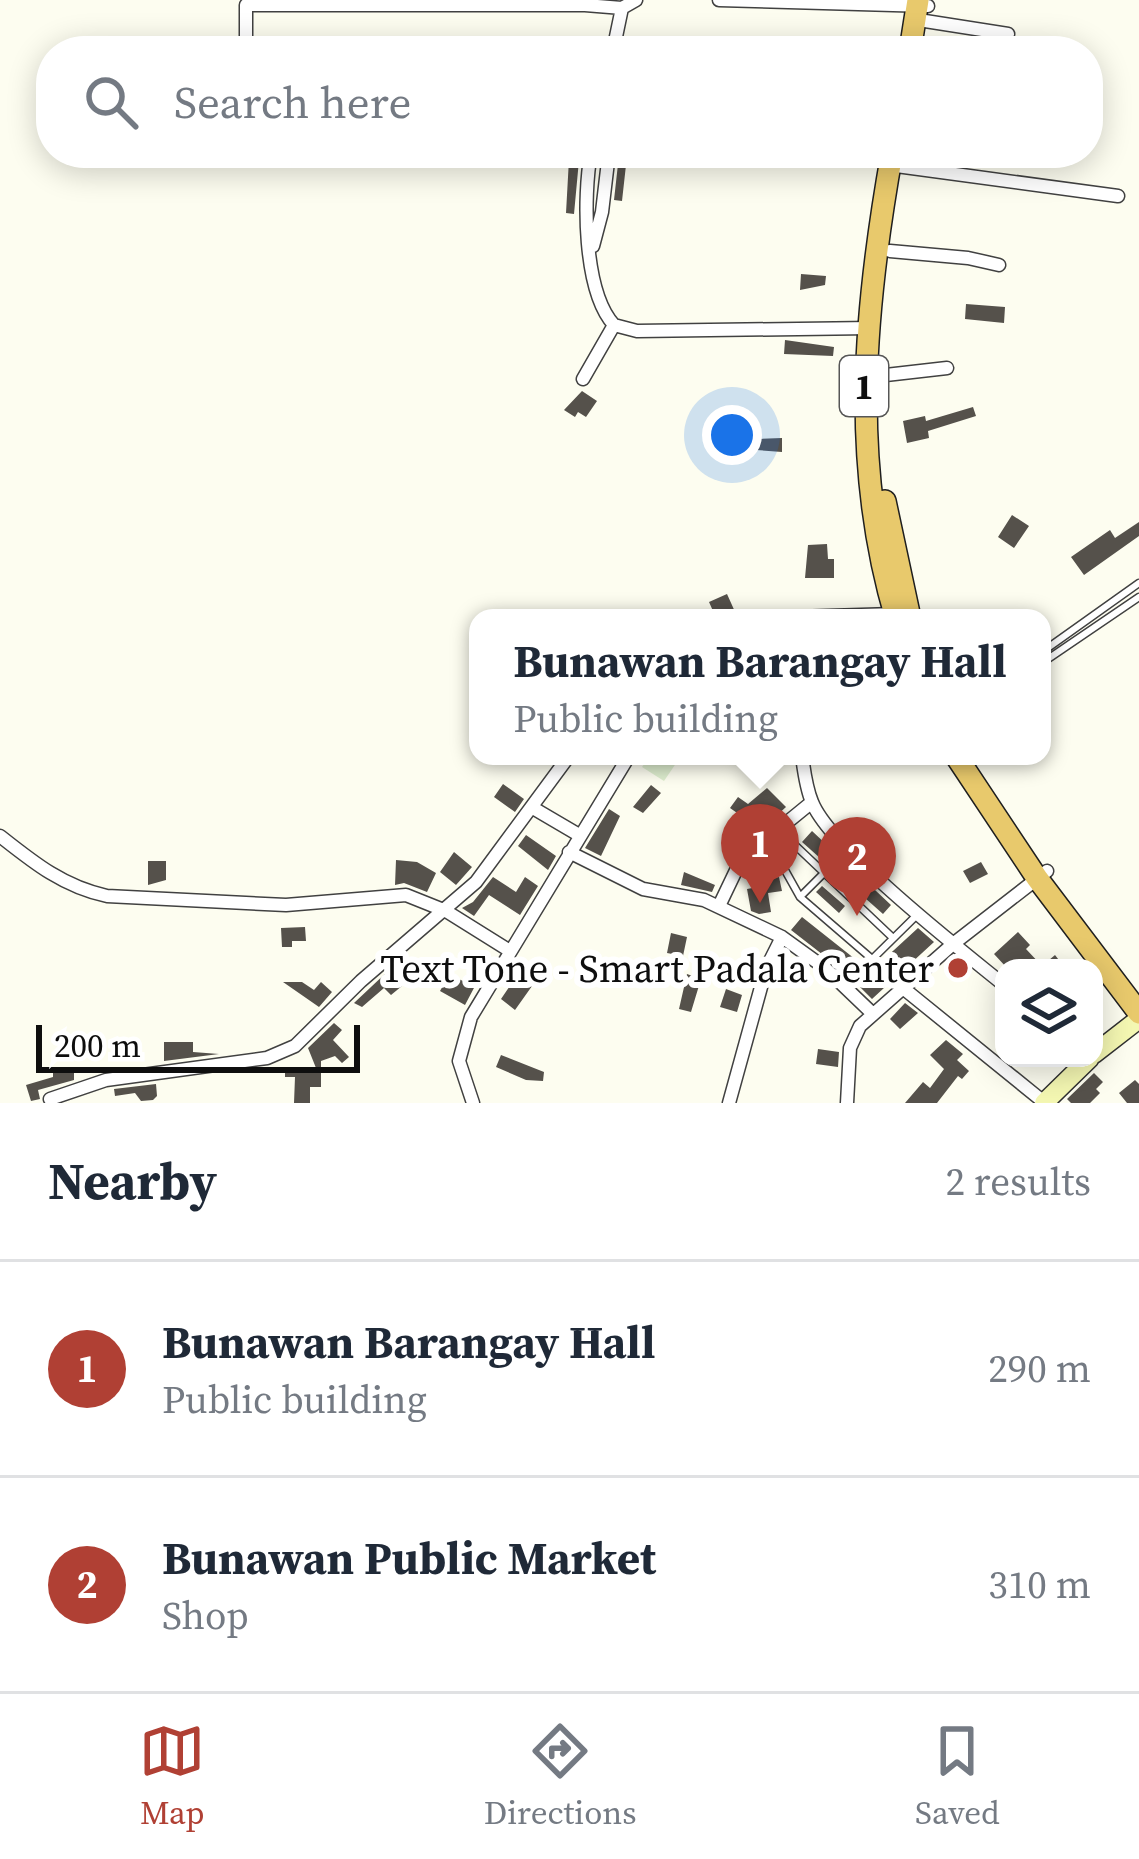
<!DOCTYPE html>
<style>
body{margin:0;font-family:"Source Serif 4",serif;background:#f6f6f7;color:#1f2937}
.controls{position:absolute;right:36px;bottom:36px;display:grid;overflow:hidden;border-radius:24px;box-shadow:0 6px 30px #0003}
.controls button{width:108px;height:108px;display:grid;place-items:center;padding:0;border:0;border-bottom:3px solid #e0e1e3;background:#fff;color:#1f2937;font:60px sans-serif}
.scale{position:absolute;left:36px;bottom:30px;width:324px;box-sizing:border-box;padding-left:12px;border:6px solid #0e0e0e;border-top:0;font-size:33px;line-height:42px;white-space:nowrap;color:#0e0e0e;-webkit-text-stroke:9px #fff;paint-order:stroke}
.you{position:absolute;left:732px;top:435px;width:42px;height:42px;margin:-30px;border:9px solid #fff;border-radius:50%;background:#1a73e8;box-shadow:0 0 0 18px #1a73e833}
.badge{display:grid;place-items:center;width:78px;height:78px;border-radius:50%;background:#b04034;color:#fff;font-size:39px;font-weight:700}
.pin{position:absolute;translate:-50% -99px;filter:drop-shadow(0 3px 6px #0008)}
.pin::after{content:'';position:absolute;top:63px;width:42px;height:36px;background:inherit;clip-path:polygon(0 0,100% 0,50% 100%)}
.popup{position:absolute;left:469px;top:609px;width:582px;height:156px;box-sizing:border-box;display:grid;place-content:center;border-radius:24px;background:#fff;filter:drop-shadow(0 3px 9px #0005);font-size:39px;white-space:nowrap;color:#747a83}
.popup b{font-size:45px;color:#1f2937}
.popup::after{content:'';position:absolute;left:50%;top:100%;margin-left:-24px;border:24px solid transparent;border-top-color:#fff}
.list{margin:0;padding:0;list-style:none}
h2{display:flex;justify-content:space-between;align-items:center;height:156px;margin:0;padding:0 48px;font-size:51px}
h2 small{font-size:39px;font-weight:400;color:#747a83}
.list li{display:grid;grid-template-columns:78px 1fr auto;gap:36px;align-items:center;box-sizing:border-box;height:216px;padding:0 48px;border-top:3px solid #e0e1e3}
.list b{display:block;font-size:45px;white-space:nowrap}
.list p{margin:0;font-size:39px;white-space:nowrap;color:#747a83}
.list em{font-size:39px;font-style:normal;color:#747a83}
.icon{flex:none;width:66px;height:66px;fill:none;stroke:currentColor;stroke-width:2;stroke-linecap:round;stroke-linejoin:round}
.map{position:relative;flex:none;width:1139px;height:1103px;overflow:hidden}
.search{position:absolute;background:#fff;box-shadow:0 6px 30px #0003;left:36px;right:36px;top:36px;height:132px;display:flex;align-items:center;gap:30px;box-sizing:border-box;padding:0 42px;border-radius:48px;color:#747a83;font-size:45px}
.sheet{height:588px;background:#fff}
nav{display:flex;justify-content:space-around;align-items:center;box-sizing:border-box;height:168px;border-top:3px solid #e0e1e3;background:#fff;font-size:33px;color:#747a83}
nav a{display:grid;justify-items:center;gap:6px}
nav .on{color:#b04034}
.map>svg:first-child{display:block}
.pitch{fill:#ddedce}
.building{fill:#55514b}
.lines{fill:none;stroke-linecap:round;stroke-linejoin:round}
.service-casing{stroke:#414141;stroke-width:9}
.minor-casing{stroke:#414141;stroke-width:15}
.secondary-casing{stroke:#303030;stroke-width:21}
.trunk-casing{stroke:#1f1f1f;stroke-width:24}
.service{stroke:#fff;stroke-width:6}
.minor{stroke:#fff;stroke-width:12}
.secondary{stroke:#f4f7b2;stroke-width:18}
.trunk{stroke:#e8c96c;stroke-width:21}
.poi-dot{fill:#b04034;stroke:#fff;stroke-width:4.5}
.labels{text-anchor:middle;stroke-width:12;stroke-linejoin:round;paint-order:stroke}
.shield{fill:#fff;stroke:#565656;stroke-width:3}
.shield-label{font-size:36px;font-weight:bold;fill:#0e0e0e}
.poi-label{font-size:39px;fill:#0e0e0e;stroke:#fff;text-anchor:end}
</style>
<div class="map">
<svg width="1139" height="1103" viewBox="0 0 1139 1103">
<rect width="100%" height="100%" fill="#fdfdf0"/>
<!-- pitch -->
<path class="pitch" d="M650,756H681L664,781L642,767Z"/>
<!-- building -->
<path class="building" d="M569,159L579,160L574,214L566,213Z
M618,164L626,165L622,201L614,200Z
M801,274L826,276L825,285L800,290Z
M966,304L1005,307L1004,323L965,319Z
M785,340L834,347L833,356L784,354Z
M582,391L597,401L586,417L578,412L575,417L564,410Z
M973,407L976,416L928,431L929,438L907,443L903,421L925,416L926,421Z
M782,438V452L756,450L758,439Z
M1012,515L1029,526L1014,548L998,537Z
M1139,522V536L1084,575L1071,557L1110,530L1115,538Z
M827,544L828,559H834V578H805L808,545Z
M727,594L736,614L727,618H701L713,611L709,602Z
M503,784L524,799L515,812L494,797Z
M651,785L661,793L643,813L633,807Z
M767,788L786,807L764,827L743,811L740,815L730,808L738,797L748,804Z
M609,809L620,816L601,856L585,848Z
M812,831L891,905L883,914L802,842Z
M526,835L556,856L548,870L518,846Z
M454,852L472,867L456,885L440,872Z
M396,860L417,862L436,873L427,892L404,883L395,885Z
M148,861H166V880L148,885Z
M981,862L988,874L970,883L963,871Z
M684,872L715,885L712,892L681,885Z
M493,877L516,892L525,877L538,886L520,915L489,895L474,916L462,908L473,902Z
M779,877L782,891L768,893L771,912L759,914L751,911L747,889L758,887L757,881Z
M822,886L845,906L839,913L816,892Z
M802,917L855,959L845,972L791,930Z
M305,927L306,941H292V947H282L281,928Z
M918,928L934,942L872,999L857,984Z
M1018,932L1030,945L1026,949L1042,966L1055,955L1065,968H1007L994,954Z
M671,933L687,937L683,956L667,953Z
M522,968L537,979L515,1010L501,999Z
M388,971L402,986L391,995L384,988L362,1007L354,1003Z
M687,974L701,979L691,1012L679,1009Z
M449,975L475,986L465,1005L440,991Z
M283,982H302L314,990L321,982L332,992L319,1007Z
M726,989L742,995L737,1012L720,1007Z
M905,1003L918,1013L900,1029L890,1019Z
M334,1023L342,1030L333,1040L349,1057L342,1063L335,1056L321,1061V1087H310V1103H294L295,1077H285V1067L316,1068L308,1048Z
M946,1040L963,1054L957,1060L969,1071L962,1079L958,1076L937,1103H905L923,1082L930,1088L944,1069L930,1055Z
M164,1042H193V1052L219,1054L164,1061Z
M818,1049L839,1052L838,1067L816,1064Z
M501,1055L544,1072L543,1081L526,1080L496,1067Z
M74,1067V1080L38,1090L40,1099L31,1101L26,1085L53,1077V1068Z
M1094,1073L1103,1082L1096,1089L1100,1093L1090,1103H1071L1067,1099Z
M1135,1080L1139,1084V1103H1127L1119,1093Z
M156,1084L157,1096L153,1100L141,1101L135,1093L115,1096L114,1089Z"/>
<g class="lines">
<defs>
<path id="service" d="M1042,652L1139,583
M1042,663L1139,597
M780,831L893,938
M767,838L800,897L872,959
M800,897L823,874
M845,986L919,913"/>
<path id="minor" d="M719,0L928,6
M925,21L1008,34
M246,51V5H585L622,8L636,0
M613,51L622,8
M591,153C583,196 583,291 614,325L637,331L871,328
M889,165L1118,196
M593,246L602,212L609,153
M890,251L968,258L999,265
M877,376L947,368
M583,379L614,325
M763,618L894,614
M802,756C804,771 806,788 812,802C830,848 961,950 1004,985
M533,808L579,835
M0,836C34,863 64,887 107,896L286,905L406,895L446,911L510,951
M569,852L643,889L704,900L782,937L825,968L873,1014
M719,906L741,860L812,802
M903,988L1045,1103
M50,1099L106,1080L267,1058L295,1046L361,981L476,882L569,756
M473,1103L459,1061L471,1017L629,756
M729,1103L766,969L782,937
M847,1103L850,1048L860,1026L953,944L1047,871"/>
<path id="secondary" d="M1094,1054L1139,1019
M1044,1103L1090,1058"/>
<path id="trunk" d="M910,51L918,0
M892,153C864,310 850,463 896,618
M885,501L910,618
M956,756L1037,878L1139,1013"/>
</defs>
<!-- service casing -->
<use href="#service" class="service-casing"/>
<!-- minor casing -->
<use href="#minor" class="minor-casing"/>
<!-- secondary casing -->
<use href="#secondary" class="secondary-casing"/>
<!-- trunk casing -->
<use href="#trunk" class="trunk-casing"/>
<!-- service -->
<use href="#service" class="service"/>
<!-- minor -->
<use href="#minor" class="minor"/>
<!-- secondary -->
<use href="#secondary" class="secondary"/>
<!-- trunk -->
<use href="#trunk" class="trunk"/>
</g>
<!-- markers -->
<circle class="poi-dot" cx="958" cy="968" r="12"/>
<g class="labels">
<!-- shield labels -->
<rect class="shield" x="840" y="356" width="48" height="60" rx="9"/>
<g class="shield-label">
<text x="864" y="399">1</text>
</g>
<!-- poi labels -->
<g class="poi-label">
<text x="934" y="982">Text Tone - Smart Padala Center</text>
</g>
</g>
</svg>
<div class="controls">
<button><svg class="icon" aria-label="layers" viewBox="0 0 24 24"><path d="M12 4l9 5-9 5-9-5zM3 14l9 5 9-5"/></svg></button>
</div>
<div class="scale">200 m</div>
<div class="you"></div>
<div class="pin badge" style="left:760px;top:903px">1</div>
<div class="popup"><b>Bunawan Barangay Hall</b>Public building</div>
<div class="pin badge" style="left:857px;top:916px">2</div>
<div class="search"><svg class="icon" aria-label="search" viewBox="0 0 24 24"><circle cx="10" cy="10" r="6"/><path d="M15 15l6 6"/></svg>Search here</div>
</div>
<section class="sheet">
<h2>Nearby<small>2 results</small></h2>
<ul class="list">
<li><span class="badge">1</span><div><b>Bunawan Barangay Hall</b><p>Public building</p></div><em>290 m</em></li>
<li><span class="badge">2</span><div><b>Bunawan Public Market</b><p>Shop</p></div><em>310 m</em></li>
</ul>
</section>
<nav>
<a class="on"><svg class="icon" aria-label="map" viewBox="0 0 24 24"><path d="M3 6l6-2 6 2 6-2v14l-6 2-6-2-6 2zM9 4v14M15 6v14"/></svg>Map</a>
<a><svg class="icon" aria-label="directions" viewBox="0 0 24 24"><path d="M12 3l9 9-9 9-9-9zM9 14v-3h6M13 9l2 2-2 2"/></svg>Directions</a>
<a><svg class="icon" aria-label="saved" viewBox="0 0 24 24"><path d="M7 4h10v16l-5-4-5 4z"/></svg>Saved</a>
</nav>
